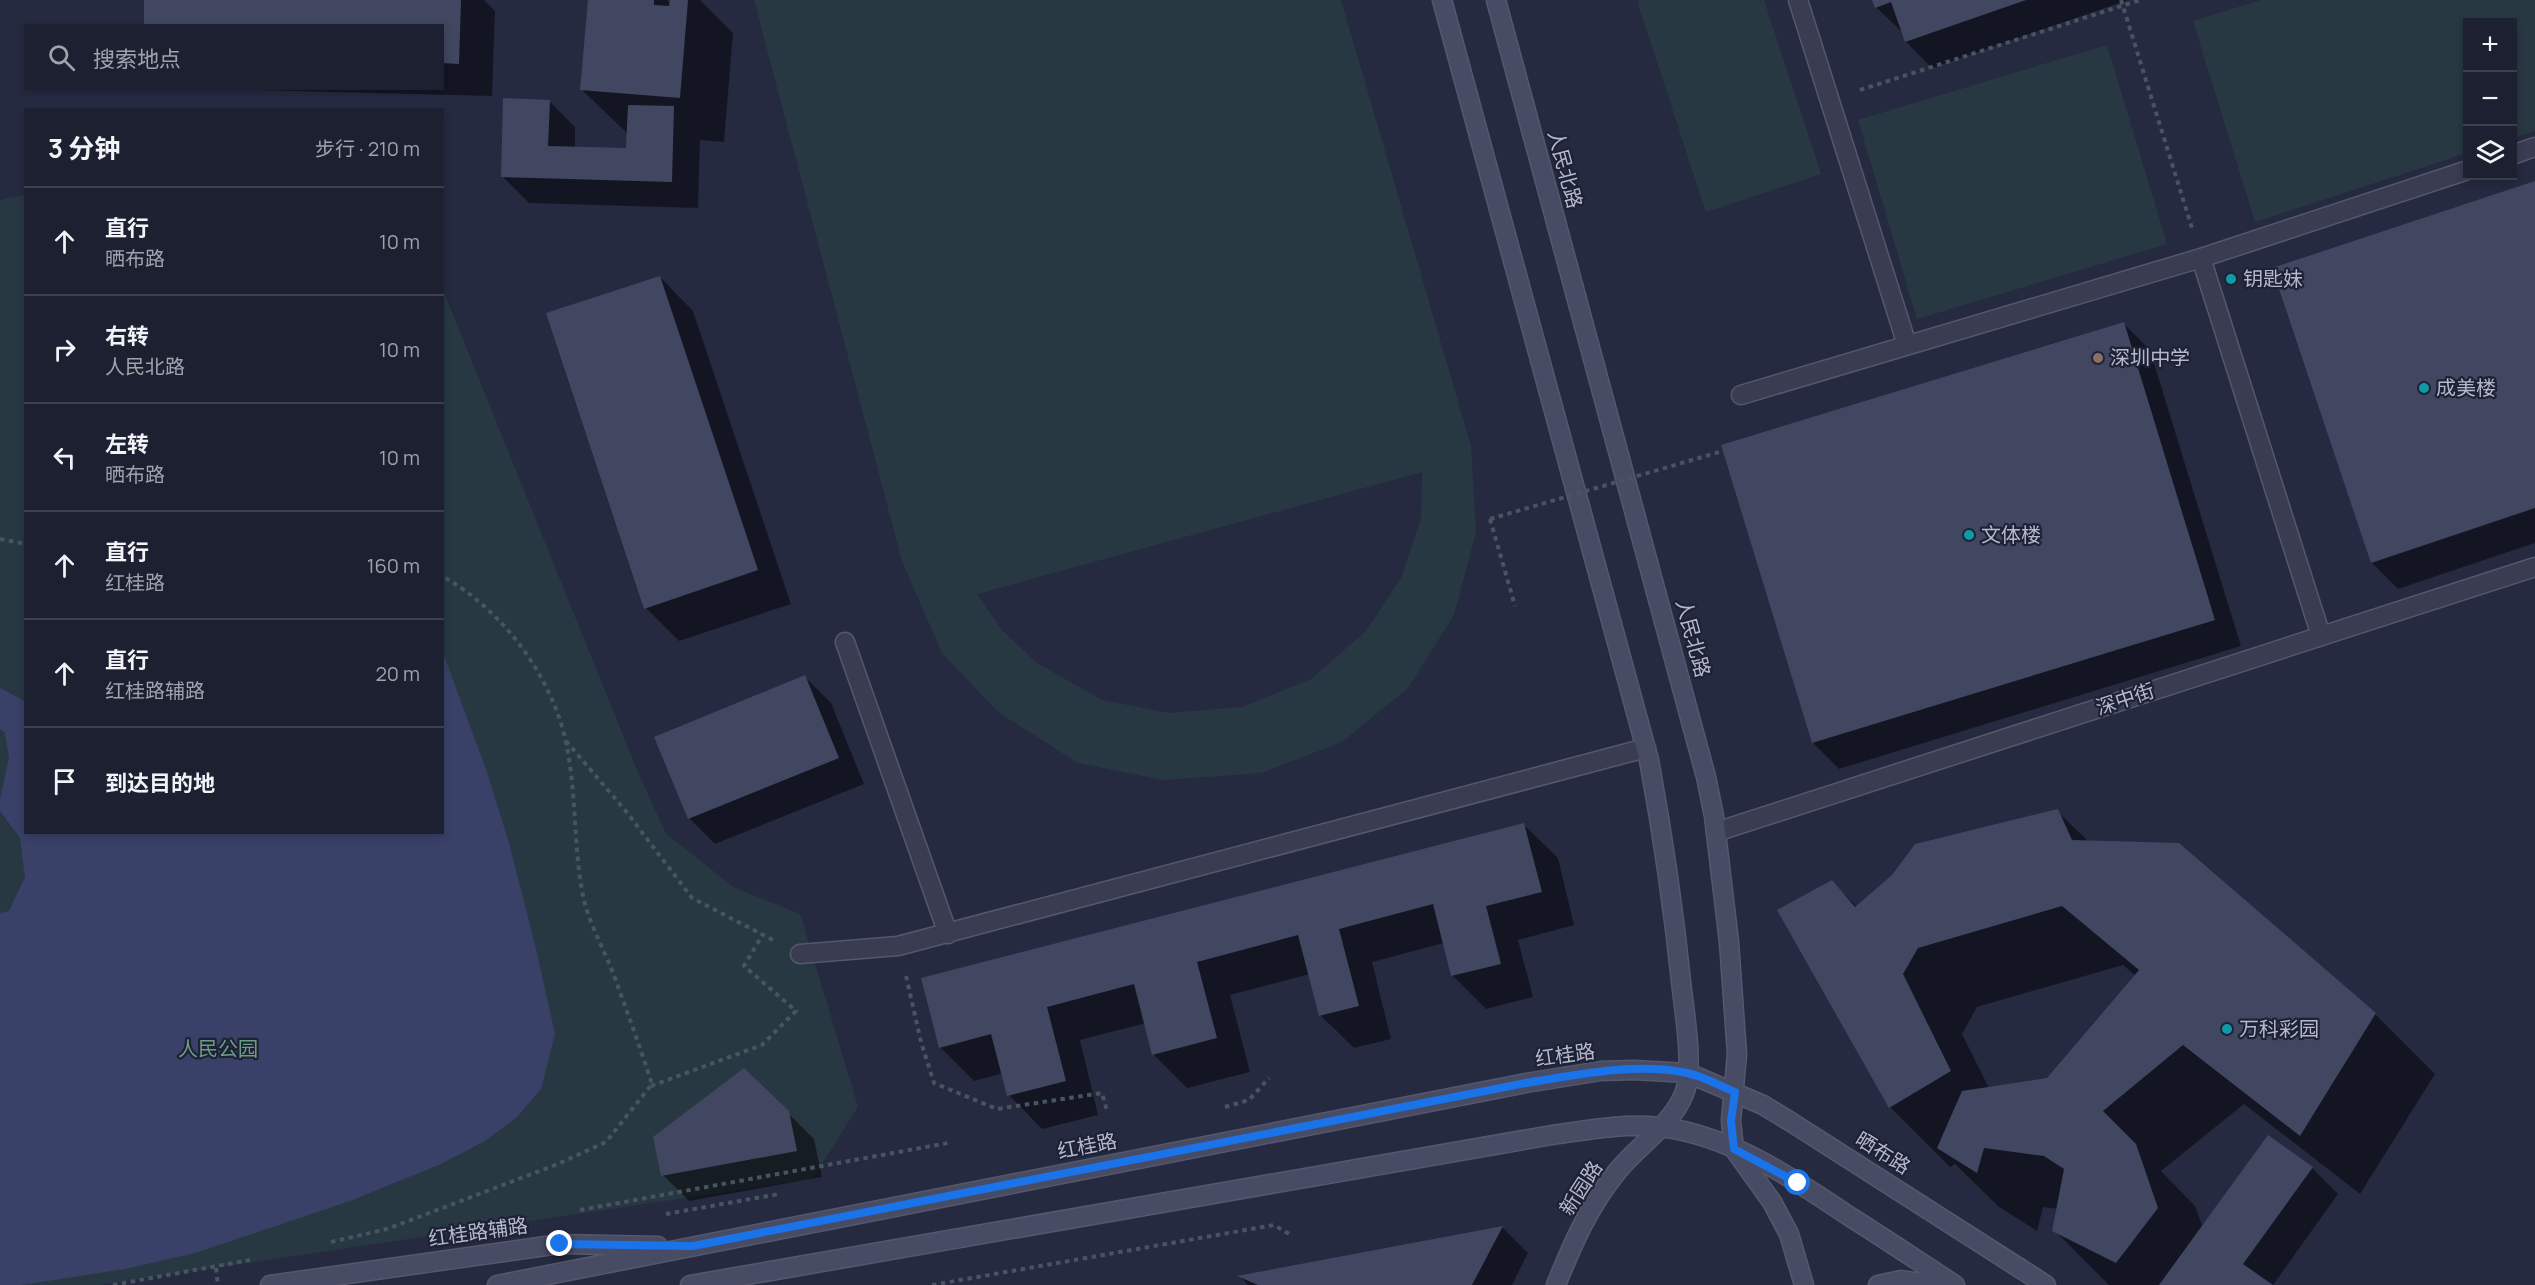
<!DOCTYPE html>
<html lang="zh">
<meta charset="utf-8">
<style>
body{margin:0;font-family:Manrope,"Noto Sans SC",sans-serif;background:#292d3d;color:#f1f3f6}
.controls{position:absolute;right:18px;top:18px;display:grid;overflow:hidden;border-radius:0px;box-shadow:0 3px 9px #0003}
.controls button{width:54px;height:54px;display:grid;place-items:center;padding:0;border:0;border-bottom:2px solid #3a3e4d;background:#1c2031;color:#f1f3f6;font:30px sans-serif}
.stop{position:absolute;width:18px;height:18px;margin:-14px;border:4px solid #1a73e8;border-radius:50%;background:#fff}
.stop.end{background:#1a73e8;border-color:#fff;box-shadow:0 2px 6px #0008}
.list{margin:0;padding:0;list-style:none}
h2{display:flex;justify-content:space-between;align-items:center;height:78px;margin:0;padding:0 24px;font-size:26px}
h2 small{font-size:20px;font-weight:400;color:#a0a3ab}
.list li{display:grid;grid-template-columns:39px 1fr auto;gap:18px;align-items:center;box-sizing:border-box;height:108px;padding:0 24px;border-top:2px solid #3a3e4d}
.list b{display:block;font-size:22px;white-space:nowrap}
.list p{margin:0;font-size:20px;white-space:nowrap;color:#a0a3ab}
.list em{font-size:20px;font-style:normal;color:#a0a3ab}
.icon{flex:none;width:33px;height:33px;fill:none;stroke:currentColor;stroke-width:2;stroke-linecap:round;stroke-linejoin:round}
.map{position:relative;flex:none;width:2535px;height:1285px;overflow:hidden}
.search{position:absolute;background:#1c2031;box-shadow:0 3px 9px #0003;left:24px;top:24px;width:420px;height:66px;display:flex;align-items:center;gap:15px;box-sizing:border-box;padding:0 21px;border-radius:0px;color:#a0a3ab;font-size:22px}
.panel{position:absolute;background:#1c2031;box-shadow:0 3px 9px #0003;left:24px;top:108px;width:420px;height:726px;border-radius:0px}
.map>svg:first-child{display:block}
.green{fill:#283842;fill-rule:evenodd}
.water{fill:#394168}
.shadow{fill:#0007;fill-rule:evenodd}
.building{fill:#414761}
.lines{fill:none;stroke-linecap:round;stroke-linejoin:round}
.lane-casing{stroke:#55586b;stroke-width:21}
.street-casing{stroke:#55586b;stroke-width:21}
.secondary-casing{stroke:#55586b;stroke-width:21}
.path{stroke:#46555f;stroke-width:4;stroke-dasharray:4.5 4.5;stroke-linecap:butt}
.lane{stroke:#3a3d51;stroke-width:18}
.street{stroke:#3a3d51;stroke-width:18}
.secondary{stroke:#484b64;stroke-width:18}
.path-bridge{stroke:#46555f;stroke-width:4;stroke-dasharray:4.5 4.5;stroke-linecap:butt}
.route{stroke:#1a73e8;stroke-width:8}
.culture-dot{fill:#0f9aa8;stroke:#1e2236;stroke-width:2}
.education-dot{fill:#8d6e63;stroke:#1e2236;stroke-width:2}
.labels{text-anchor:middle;stroke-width:4.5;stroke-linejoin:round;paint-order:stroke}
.street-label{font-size:20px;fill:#b6b9cb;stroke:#1e2236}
.poi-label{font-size:20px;fill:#b6b9cb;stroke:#1e2236;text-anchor:start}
.park-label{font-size:20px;fill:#6d9c84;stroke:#1e2236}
</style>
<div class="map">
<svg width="2535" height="1285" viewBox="0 0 2535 1285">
<rect width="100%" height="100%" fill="#252a41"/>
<!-- green -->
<path class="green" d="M754,0H1341L1471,446L1476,532L1454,615L1408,688L1342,742L1261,773L1163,780L1078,763L998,712L942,653L902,561ZM1422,472L1421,519L1401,578L1366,631L1311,679L1242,707L1169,713L1102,700L1037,663L1002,630L977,594Z
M1641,0H1764L1821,174L1706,212L1637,1Z
M2261,0H2535V131L2513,138L2512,22H2468L2467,153L2255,222L2193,21Z
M2107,45L2167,244L1917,319L1858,120Z
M25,195L26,832H442L443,290L637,770L666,834L735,888L800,914L858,1107L812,1179L99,1285H0V200Z"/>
<!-- water -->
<path class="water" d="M443,653L486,769L509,843L536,949L555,1034L541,1089L517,1117L485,1141L441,1164L350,1201L195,1253L125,1269L21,1285H0V913L9,911L25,877L20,838L0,811V799L9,758L5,733L0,729V688L25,701L26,832H442Z"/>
<!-- shadow -->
<path class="shadow" d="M146,0H484L495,11L492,96L178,88H442V26Z
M589,0H667L671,4V0H700L733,33L724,142L700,140L698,208L529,203L502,176L549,101L575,127V148L628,150V134L582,90Z
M1874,0H2128L1932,68L1906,42L1904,34L1876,7Z
M2535,183V543L2398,589L2372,563Z
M660,277L693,311L791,604L679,641L646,608Z
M2124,324L2150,350L2241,646L1839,769L1813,743Z
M805,677L831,703L864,784L715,844L689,818Z
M2057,811L2089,842L2375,1014L2435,1074L2360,1194L2244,1104L2161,1171L2195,1206L2203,1228L2312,1168L2338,1194L2273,1285H2109L2054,1230L2058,1209L2043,1207L2037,1231L1999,1207L1955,1164L1950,1167L1890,1107L1779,910L1832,882L1857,907ZM2123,965L2136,976L2047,1079L1989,1088L1962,1034L1977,1007Z
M1524,825L1558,858L1574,925L1518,940L1533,997L1486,1009L1453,976L1444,943L1372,962L1391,1039L1354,1048L1320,1015L1310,974L1230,995L1250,1072L1187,1088L1153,1054L1146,1023L1080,1040L1098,1115L1042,1129L1009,1095L1003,1073L974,1081L940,1047Z
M787,1112L814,1139L822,1177L689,1201L663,1175Z
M1502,1227L1528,1253L1512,1285H1248L1240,1276Z"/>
<!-- building -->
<path class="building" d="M144,0H461L459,64L442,63V26H144Z
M588,0H654V5L669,6L670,0H688L680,98L580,90Z
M1872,0H2026L1905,42L1891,2L1875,8Z
M503,98L550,100L548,146L626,148L628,105L674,106L672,182L501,177Z
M2535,181V508L2371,563L2272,268Z
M660,276L758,570L644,609L546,313Z
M2124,322L2215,620L1812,743L1721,445Z
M805,675L839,758L688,819L654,737Z
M2058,809L2072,840L2179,843L2376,1013L2300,1136L2183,1045L2103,1111L2136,1144L2158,1208L2116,1263L2052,1231L2064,1169L2044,1156L1984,1148L1977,1173L1937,1148L1962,1091L2047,1078L2139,970L2062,906L1918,948L1903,974L1951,1071L1889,1108L1777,910L1832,880L1855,907L1892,875L1915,844Z
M1524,823L1542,892L1486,906L1501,964L1451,976L1433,904L1339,929L1359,1006L1319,1016L1298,935L1197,962L1217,1038L1152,1055L1134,984L1047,1007L1066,1081L1007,1096L991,1034L939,1048L921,978Z
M744,1068L789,1111L797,1151L661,1176L653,1137Z
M2268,1135L2313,1167L2243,1264L2273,1285H2159Z
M1503,1226L1472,1285H1258L1237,1276Z"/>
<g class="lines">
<defs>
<path id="lane" d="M845,642L948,934
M800,954L898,946L1646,748"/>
<path id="street" d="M1798,0L1907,345
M2512,155L2535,147
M2201,258L2321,636
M1741,395L2201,258L2468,170
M1716,832L2535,567"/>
<path id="secondary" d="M1442,0L1649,760C1663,836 1674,913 1682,990C1685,1015 1694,1071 1684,1094C1671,1126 1637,1146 1616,1173C1589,1206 1572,1245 1556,1285
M1496,0L1706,777L1714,816L1729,942L1737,1054L1731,1121L1734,1149L1772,1202L1789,1234L1804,1285
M270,1285L560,1244L658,1246
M497,1285L1526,1083L1601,1071L1634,1070L1688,1073L1763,1105L1791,1122L2046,1285
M690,1285L1552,1135C1587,1130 1624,1123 1660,1127C1731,1135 1795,1180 1852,1218C1887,1240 1921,1263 1955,1285
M1878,1285L1901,1280L1933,1285"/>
</defs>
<!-- lane casing -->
<use href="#lane" class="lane-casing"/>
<!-- street casing -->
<use href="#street" class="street-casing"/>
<!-- secondary casing -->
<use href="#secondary" class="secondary-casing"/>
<!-- path -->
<path class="path" d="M2121,0L2192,228
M1860,90L2140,0
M1490,519L1515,606
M0,539L26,544
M566,741L625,810L692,898L773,940
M906,976L921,1042L934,1083L997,1109L1102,1093L1107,1111
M651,1086L762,1045L796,1011L744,966L763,934
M1225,1107L1249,1100L1269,1078
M580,1210L948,1143
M666,1214L779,1194
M331,1242L387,1229L558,1164L606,1142L652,1084C639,1045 626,1007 611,968C602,946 588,920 583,896C573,846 577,789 565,738C549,672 501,609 442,576
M216,1268L218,1285
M113,1285L250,1260
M932,1285L1274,1225L1293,1236"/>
<!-- lane -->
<use href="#lane" class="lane"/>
<!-- street -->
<use href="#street" class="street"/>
<!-- secondary -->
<use href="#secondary" class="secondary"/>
<!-- path-bridge -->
<path class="path-bridge" d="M1490,519L1723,451"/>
</g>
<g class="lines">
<!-- route -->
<path class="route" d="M560,1244L693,1246L1526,1083C1575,1075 1638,1062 1687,1073C1703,1076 1720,1086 1735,1092L1731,1121L1734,1149L1798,1183"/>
</g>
<!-- markers -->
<g class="culture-dot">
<circle cx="2231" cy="279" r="6"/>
<circle cx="2424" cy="388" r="6"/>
<circle cx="1969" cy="535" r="6"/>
<circle cx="2227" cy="1029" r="6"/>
</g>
<circle class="education-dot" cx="2098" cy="358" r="6"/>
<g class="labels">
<!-- street labels -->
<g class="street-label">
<text transform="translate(1565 169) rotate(75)" y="7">人民北路</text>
<text transform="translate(1693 638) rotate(75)" y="7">人民北路</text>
<text transform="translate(2125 699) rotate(-18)" y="7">深中街</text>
<text transform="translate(1565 1055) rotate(-8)" y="7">红桂路</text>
<text transform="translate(1087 1146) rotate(-11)" y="7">红桂路</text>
<text transform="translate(1883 1153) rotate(32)" y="7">晒布路</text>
<text transform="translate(1581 1188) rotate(-57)" y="7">新园路</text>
<text transform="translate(478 1232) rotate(-8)" y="7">红桂路辅路</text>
</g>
<!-- poi labels -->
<g class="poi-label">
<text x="2243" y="286">钥匙妹</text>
<text x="2110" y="365">深圳中学</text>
<text x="2436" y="395">成美楼</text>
<text x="1981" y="542">文体楼</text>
<text x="2239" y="1036">万科彩园</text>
</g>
<!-- park labels -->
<g class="park-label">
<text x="218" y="1056">人民公园</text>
</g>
</g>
</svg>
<div class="controls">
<button>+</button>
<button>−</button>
<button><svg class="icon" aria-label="layers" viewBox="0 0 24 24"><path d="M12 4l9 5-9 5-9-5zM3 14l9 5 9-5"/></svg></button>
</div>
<div class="stop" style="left:1798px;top:1183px"></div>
<div class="stop end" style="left:560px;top:1244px"></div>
<div class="search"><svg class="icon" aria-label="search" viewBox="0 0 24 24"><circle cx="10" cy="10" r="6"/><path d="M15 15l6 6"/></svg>搜索地点</div>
<section class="panel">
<h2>3 分钟<small>步行 · 210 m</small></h2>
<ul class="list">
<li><svg class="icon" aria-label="ahead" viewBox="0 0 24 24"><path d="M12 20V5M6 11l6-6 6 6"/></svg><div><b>直行</b><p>晒布路</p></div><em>10 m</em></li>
<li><svg class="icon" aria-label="right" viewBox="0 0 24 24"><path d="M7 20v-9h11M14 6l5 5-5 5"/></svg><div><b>右转</b><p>人民北路</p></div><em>10 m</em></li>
<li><svg class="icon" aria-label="left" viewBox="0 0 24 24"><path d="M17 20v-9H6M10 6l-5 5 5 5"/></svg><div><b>左转</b><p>晒布路</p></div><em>10 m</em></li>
<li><svg class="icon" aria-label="ahead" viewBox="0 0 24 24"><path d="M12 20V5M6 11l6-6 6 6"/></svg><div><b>直行</b><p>红桂路</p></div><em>160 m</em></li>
<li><svg class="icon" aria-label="ahead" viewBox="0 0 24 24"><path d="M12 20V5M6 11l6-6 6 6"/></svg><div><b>直行</b><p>红桂路辅路</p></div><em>20 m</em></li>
<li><svg class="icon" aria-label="arrive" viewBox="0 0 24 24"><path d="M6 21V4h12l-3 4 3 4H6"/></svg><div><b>到达目的地</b></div></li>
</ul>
</section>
</div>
